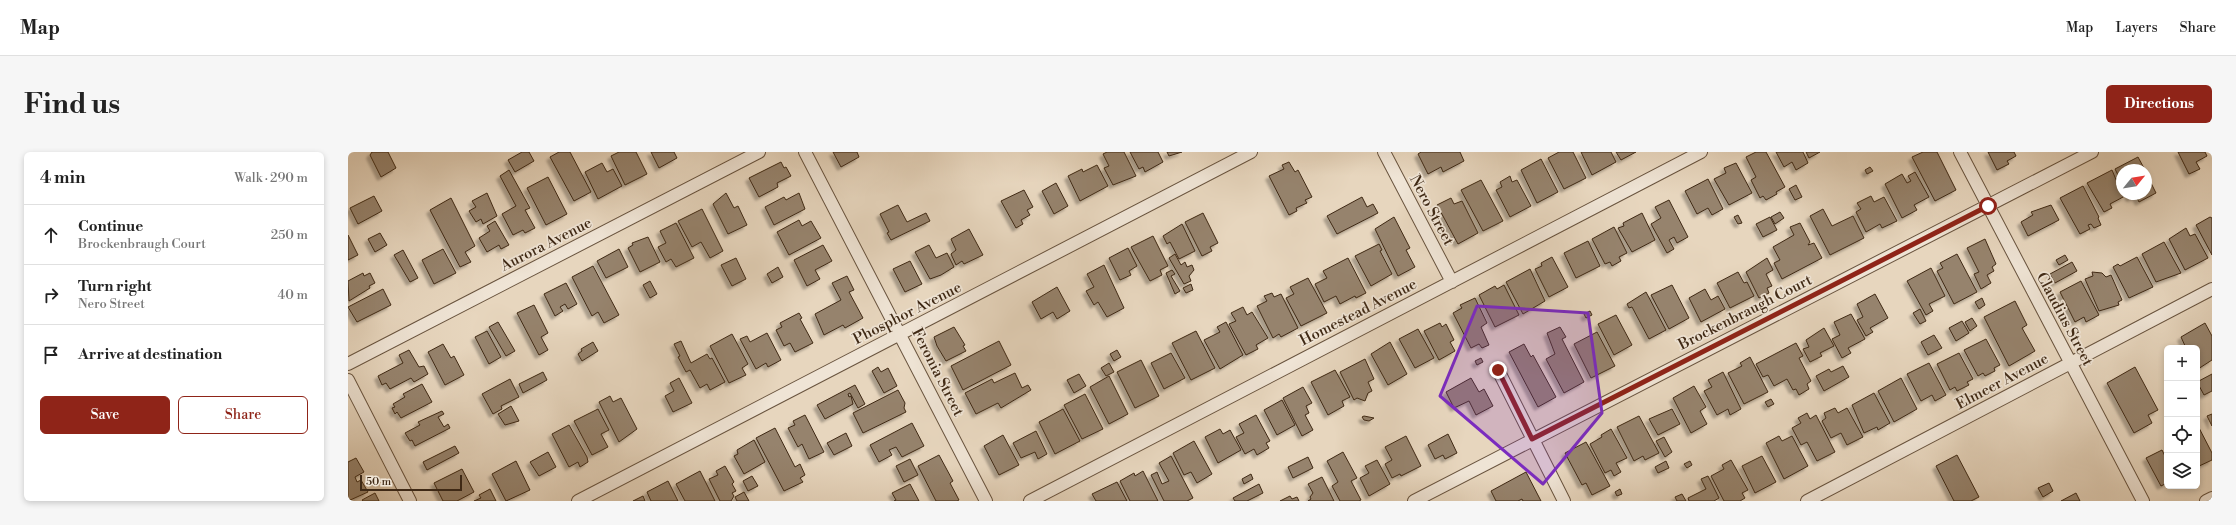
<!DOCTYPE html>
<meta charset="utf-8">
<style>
body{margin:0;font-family:"Libre Bodoni",serif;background:#f6f6f6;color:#222}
.controls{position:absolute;right:12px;bottom:12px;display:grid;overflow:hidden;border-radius:6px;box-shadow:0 2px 6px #0003}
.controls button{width:36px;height:36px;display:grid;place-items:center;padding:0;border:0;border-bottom:1px solid #e0e0e0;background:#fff;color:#222;font:20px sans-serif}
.compass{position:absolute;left:1768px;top:12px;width:36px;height:36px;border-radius:50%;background:#fff;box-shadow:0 2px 6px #0003;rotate:60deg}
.scale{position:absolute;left:12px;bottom:10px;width:102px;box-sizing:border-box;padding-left:4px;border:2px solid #3f2915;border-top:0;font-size:11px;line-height:14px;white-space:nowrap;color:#3f2915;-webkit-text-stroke:3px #efe4d5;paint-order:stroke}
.stop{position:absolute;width:12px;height:12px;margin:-9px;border:3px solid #8f2418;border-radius:50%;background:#fff}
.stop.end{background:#8f2418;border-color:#fff;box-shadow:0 1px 4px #0008}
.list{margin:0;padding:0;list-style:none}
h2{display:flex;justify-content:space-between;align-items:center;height:52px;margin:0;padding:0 16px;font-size:17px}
h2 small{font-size:13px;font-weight:400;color:#767676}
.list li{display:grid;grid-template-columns:26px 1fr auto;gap:12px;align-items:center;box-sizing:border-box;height:60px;padding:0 16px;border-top:1px solid #e0e0e0}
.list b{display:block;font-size:15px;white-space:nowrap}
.list p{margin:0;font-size:13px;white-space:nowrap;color:#767676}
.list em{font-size:13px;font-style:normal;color:#767676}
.actions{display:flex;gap:8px;padding:12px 16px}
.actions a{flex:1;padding:9px 0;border:1px solid #8f2418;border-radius:6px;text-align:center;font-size:14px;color:#8f2418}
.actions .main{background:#8f2418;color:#fff}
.icon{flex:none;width:22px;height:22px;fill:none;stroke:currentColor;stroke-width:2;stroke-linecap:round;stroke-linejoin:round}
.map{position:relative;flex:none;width:1864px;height:349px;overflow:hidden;border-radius:6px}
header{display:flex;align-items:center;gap:24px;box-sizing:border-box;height:56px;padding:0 20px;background:#fff;border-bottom:1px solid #e0e0e0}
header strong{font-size:19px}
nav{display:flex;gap:22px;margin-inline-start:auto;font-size:14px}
.intro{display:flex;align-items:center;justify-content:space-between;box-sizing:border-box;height:96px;padding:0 24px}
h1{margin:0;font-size:28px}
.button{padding:10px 18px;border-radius:6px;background:#8f2418;color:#fff;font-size:14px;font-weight:700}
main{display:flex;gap:24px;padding:0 24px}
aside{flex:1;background:#fff;border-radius:6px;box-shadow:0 2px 6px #0003}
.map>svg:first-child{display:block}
.building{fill:#96836d;stroke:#3f2915;filter:url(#shadow)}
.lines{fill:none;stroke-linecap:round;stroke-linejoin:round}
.street-casing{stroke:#69543f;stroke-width:14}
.street{stroke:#efe4d5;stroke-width:12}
.route{stroke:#8f2418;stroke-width:5}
.marked{fill:#7b2cbf;fill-opacity:0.2;stroke:#7b2cbf;stroke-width:3;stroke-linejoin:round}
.labels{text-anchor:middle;stroke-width:3.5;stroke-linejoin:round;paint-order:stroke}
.street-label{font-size:15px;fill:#3f2915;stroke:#efe4d5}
</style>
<header>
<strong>Map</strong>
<nav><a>Map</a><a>Layers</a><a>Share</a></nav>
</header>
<div class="intro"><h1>Find us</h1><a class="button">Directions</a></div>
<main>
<aside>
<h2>4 min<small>Walk · 290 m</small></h2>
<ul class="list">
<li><svg class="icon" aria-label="ahead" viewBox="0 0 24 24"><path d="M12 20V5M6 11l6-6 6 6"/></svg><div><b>Continue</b><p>Brockenbraugh Court</p></div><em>250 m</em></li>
<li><svg class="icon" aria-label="right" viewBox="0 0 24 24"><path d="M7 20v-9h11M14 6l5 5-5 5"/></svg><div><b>Turn right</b><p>Nero Street</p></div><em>40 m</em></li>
<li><svg class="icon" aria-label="arrive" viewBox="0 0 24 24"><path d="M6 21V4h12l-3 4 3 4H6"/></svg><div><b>Arrive at destination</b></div></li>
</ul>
<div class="actions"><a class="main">Save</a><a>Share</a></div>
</aside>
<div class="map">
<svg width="1864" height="349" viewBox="0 0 1864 349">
<defs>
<filter id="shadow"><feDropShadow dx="-3.5" dy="3.5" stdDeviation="1" flood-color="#0004"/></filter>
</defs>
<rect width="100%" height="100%" fill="#e7d6be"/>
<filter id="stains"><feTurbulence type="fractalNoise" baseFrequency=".005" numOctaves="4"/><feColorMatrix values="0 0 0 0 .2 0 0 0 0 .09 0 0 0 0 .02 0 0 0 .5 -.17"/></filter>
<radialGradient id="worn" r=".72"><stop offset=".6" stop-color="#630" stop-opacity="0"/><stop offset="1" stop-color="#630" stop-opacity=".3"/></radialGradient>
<!-- building -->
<path class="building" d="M24,0H40L48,16L33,25L22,3Z
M174,0H181L186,9L167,20L160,8Z
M211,0H222L243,40L226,49L202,5Z
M271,0H288L299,22L277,33L263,4Z
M303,0H326L329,6L311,16Z
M485,0H509L511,5L493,15Z
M759,0H776L788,24L765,33L756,16L761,14L755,2Z
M782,0H810L815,10L797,20L795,15L791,17Z
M819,0H834L821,4Z
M1073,0H1112L1116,9L1095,20L1093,15L1080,22L1070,2Z
M1211,0H1225L1238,26L1216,37L1200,6Z
M1233,0H1263L1268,10L1244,23Z
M1268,0H1288L1273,8Z
M1408,0H1418L1437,35L1428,40L1429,42L1418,48L1415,44L1412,46L1403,28L1408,25L1398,5Z
M1428,0H1455L1460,11L1448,18L1444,10L1436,15Z
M1458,0H1472L1461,6Z
M1575,0H1589L1608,38L1587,49L1564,5Z
M1640,0H1666L1668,4L1659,9L1661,12L1649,18Z
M1830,0H1857L1859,4L1848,10L1852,17L1841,22Z
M1790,5L1797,18H1774V31L1767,17Z
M1193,7L1210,40L1189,51L1173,18Z
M433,10L436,16L438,15L443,24L429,31L430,35L411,45L401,26Z
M941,10L947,20L950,18L964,45L957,48L959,51L948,56L949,59L941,63L921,24L936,17L934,13Z
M254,11L259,20L265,17L274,34L250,47L237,20Z
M1388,11L1404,41L1381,53L1366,27L1378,21L1376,16Z
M749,13L760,34L732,49L720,24L734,17L735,20Z
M1522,15L1525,19L1519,22L1517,18Z
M161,18L182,56L177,58L187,76L177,81L175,78L165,83L154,62L168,54L152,24Z
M1764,18L1774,42L1777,44L1762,52L1764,56L1756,60L1739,31Z
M1567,20L1581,45L1566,53L1569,58L1554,66L1537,32L1554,22L1559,31L1563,29L1560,24Z
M1798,21L1808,41L1791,50L1788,44L1782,46L1780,42H1798Z
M1162,24L1164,30L1169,28L1183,54L1162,65L1148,38L1154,35L1152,30Z
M200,25L219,62L198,73L179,36Z
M1360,27L1375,57L1364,63L1360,56L1349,62L1337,39Z
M1133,28L1155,69L1135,79L1113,38Z
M708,31L720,54L706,62L694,39Z
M1448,33L1454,45L1447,48L1441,37Z
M1735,34L1751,65L1750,66L1753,73L1746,76L1743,72L1740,73L1742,77L1732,82L1712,46Z
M676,38L685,55L679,58L682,63L673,68L675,72L668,76L653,49Z
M139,41L149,64L135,72L133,67L128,70L121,59L128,55L124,49Z
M378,41L386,56L390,54L399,73L380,82L365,52Z
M451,41L457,57L426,73L417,55L436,45L438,48Z
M26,44L34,59L10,72L2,56Z
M1523,44L1526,50L1536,45L1549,69L1534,76L1532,72L1518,80L1508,60L1513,57L1509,51Z
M1014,45L1019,55L1025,52L1030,61L989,82L979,64Z
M103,46L127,94L117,100L123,110L112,115L82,58Z
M1103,46L1106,52L1114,49L1130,81L1110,92L1089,53Z
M1321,48L1340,85L1329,91L1326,85L1321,88L1326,97L1319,101L1303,72L1313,66L1307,55Z
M550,53L559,70L578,61L582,69L543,88L539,81L541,80L532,62Z
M1703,53L1711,68L1680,84L1673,70L1685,63L1683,60Z
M354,57L375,99L362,106L353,90L344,95L330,69Z
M1475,57L1484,74L1505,64L1516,86L1482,103L1462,64Z
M1432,60L1436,66L1427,72L1423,65Z
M855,61L870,91L862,95L864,99L854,104L837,70Z
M1294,61L1307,88L1284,100L1270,76L1276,74L1275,71Z
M1390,63L1394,71L1390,72L1386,65Z
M1046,65L1062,96L1058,98L1067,115L1050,124L1027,77Z
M1422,65L1429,78L1415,85L1408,72Z
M1862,65L1864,66V103L1848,73Z
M451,68L454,74L463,69L473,86L441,103L429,80Z
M147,69L161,93L153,97L151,93L139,100L131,86L142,79L139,74Z
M328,71L346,106L328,115L323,107L318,110L310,95L318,91L312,79Z
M1452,71L1462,90L1460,93L1466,91L1474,106L1434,127L1426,111L1432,108L1425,95L1446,83L1442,75Z
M834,72L847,99L831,107L822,90L819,92L815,84Z
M1266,75L1279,101L1271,105L1273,109L1264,114L1262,110L1257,112L1244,87Z
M1838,76L1842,84L1847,82L1860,106L1837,118L1821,87Z
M621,77L635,103L616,112L614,109L608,113L603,102L608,98L603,87Z
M32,81L39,93L27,100L20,87Z
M0,83L10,103L0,108Z
M805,84L820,114L812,118L814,123L802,129L783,95Z
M300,85L312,110L292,120L280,96L285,93L284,91Z
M1637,87L1648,112L1644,115L1646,119L1639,123L1643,131L1633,137L1626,122L1631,120L1619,96Z
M1240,89L1252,114L1228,126L1216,101Z
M1816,90L1833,121L1808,130L1794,102Z
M1031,92L1034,98L1032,99L1044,122L1023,134L1007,104Z
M475,93L484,109L467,118L472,127L459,134L446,108Z
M581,93L588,106L599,101L606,115L593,123L582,127L567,100Z
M780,96L789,114L781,119L783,123L772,128L761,106Z
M95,97L108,121L86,132L74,108Z
M271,97L280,115L258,126L249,109Z
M55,98L70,126L62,130L46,103Z
M827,102L833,113L837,110L839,115L844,113L846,118L841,124L843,129L836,132L821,106Z
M1609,102L1629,140L1606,152L1589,119L1595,116L1592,111Z
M1717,103L1720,108L1711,113L1708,108Z
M1204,105L1220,135L1201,145L1187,117L1194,114L1193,111Z
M1789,105L1805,135L1781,146L1765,115L1770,112L1772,114Z
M388,106L398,127L384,134L373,113Z
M1000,106L1018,141L1008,146L1007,144L992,152L988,144L976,150L967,132L979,126L975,119Z
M1419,106L1425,118L1418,122L1424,134L1419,136L1421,141L1411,146L1398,120Z
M562,109L574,132L557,140L545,117Z
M1724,110L1729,119L1707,131L1702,122Z
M756,113L776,156L759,165L750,150L746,153L738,139L746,135L739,122Z
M245,114L271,163L256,171L250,160L244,164L224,125Z
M430,115L435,125L424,131L419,122Z
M1583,116L1597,144L1581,152L1585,159L1578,163L1559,129Z
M1182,117L1197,149L1175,162L1158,130Z
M824,118L827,122L823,124L832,139L827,142L818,121Z
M1390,120L1396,131L1399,130L1406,144L1382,156L1369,131Z
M1744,120L1754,121L1758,125L1763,123L1774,148L1770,150L1771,153L1751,159L1737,127L1745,124Z
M15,121L16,124L22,121L27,131L21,134L22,136L1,149L0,129Z
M499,124L506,138L501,140L515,166L497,176L495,173L476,183L467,162L493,148L484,131Z
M960,126L979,161L953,174L938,146L946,142L942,135Z
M302,129L309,142L302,146L295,133Z
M1733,129L1751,163L1738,170L1736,165L1727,170L1712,140Z
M218,131L229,152L220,157L217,152L212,155L215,159L207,164L196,142Z
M843,132L845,138L838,141L835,136Z
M1156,133L1171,163L1147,175L1131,143L1147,134L1149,137Z
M1324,133L1341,166L1321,177L1303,143Z
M709,135L722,159L709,167L705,160L693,167L684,150Z
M35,137L43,153L9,170L0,155Z
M1357,137L1363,148L1370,144L1377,157L1353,170L1341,146Z
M1298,140L1318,178L1301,187L1284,155L1281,156L1279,152Z
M924,141L926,145L933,142L950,176L933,185L931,182L925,186L909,154L919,149L916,144Z
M1527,142L1540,166L1522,176L1525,180L1518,184L1509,168L1515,165L1509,152Z
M1127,146L1139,171L1133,175L1141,193L1134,196L1131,192L1123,196L1105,161L1114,156L1112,153Z
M1634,146L1637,153L1631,157L1627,150Z
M1667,149L1679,173L1674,176L1687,199L1661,214L1636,165Z
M186,153L200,181L193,185L200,198L191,203L169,161Z
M895,155L899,163L904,160L920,186L908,193L910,197L898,203L881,172L888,169L883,161Z
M1572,157L1578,169L1572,172L1565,161Z
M1242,159L1244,163L1238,166L1236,162Z
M451,161L454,166L452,167L465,191L447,200L442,191L436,194L428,178L434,175L432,171Z
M1503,162L1517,187L1500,196L1503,201L1494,206L1484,187L1492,183L1486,170Z
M1268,163L1284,193L1266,203L1250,172Z
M1624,166L1629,174L1622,179L1617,170Z
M1614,169L1621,181L1608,189L1601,176Z
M150,170L167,199L158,204L141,175Z
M878,170L895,203L872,217L856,188L872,180L869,175Z
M1092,171L1094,175L1098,172L1106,188L1102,190L1107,199L1091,208L1076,179Z
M1857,171L1864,184V208L1850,217L1849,196H1838L1833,185Z
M606,175L617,193L615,194L618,199L598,209L589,194L586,185Z
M1212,175L1218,185L1214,187L1236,230L1216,241L1198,207L1207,202L1199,181Z
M1476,176L1486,194L1472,201L1474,204L1462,210L1455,197L1461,195L1458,188Z
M1070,177L1086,206L1067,216L1051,187Z
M139,179L153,205L141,212L127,185Z
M848,179L867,216L843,228L824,191Z
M1249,180L1267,214L1243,226L1226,192Z
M419,181L433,208L420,215L418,211L408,217L392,187L399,184L402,190Z
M384,182L400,212L394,216L398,223L381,231L362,194Z
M1586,183L1594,196L1580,203L1573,190Z
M1638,187L1652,213L1646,216L1647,219L1637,224L1635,221L1630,224L1616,198Z
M333,189L343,211L359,202L362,207L364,206L377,230L362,238L359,232L352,236L342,218L338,220L330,205L332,204L326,192Z
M651,189L663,213L615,238L603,214Z
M245,190L250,199L234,209L230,202L234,199L233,197Z
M1042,190L1059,222L1040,233L1023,202Z
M1448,191L1455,204L1451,206L1463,229L1459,232L1461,237L1451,243L1448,237L1445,238L1439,227L1426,234L1420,223L1415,225L1408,212Z
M95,192L103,206L106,204L116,223L97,233L80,200Z
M1176,192L1183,205L1185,203L1208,245L1190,255L1161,200Z
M61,198L71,215L76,214L80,222L66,230L63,226L42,237L38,231L34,233L30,224L55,211L51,203Z
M769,198L773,205L766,209L762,202Z
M823,201L837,226L816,237L803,211Z
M1611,201L1625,227L1619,230L1621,233L1609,239L1607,235L1602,238L1589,212Z
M1402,205L1420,240L1396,252L1380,221L1394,214L1392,211Z
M1133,206L1135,210L1129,213L1127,209Z
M1017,207L1026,227L1020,230L1024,239L1020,241L1017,249L1009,246L1006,248L992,220Z
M793,208L811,244L787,256L769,220Z
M761,211L766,220L758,224L753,216Z
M1581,211L1598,243L1587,249L1584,243L1573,249L1559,222Z
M1495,214L1501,225L1476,239L1468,224L1481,217L1483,220Z
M530,215L533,220L540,216L549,234L536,241L524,219Z
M1787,215L1810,258L1800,263L1804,271L1786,281L1759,231Z
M987,218L1002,245L994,249L996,254L980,263L963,230Z
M195,220L199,228L175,241L171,232Z
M1375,220L1393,257L1382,263L1380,257L1369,263L1356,239L1364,235L1360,228Z
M667,221L674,236L680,233L683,238L653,256L650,251L628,262L617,241L644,227L646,231Z
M731,222L738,234L726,241L719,228Z
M1864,222V239L1856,243L1849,230Z
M761,224L780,262L761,272L742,235Z
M331,226L344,251L325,260L317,244L326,239L322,231Z
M1123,226L1131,240L1136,237L1145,254L1128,263L1121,249L1106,256L1098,240Z
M1553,226L1569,257L1546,270L1530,239Z
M162,227L171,245L153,254L154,257L145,262L134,242Z
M74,232L84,250L53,266L49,260L47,262L44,256L47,255L45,252L57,245L55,242Z
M507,233L517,252L510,256L502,241L500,242L501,245L503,244L505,252L477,267L469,253Z
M1346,234L1358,255L1352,259L1359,272L1343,281L1325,246Z
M955,235L964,251L958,254L961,261L957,263L965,278L954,284L935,246Z
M550,238L557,251L556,256L558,260L515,281L505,261Z
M1526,241L1542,271L1530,278L1529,275L1516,281L1504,253Z
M737,242L755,277L734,287L716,253Z
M262,244L265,250L273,246L289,277L271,290L251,250Z
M1423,247L1426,252L1420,255L1417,250Z
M934,248L947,273L929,283L916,258Z
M163,254L171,269L157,273L150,262Z
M1487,256L1490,261L1499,256L1515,285L1499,293L1493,281L1483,286L1474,269L1478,266L1476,261Z
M250,257L261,278L253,282L260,295L244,303L226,269Z
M715,257L732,289L707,302L691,270Z
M1324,257L1332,272L1310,283L1301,267Z
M94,259L96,262L90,265L96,275L100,272L102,276L67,294L64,288L62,289L57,281L72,273L70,270Z
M1459,261L1462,267L1468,263L1487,300L1469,309L1459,290L1453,293L1444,276L1453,271L1450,266Z
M1864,262V274L1859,264Z
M457,263L476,300L461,307L454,292L450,295L440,276L447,273L445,269Z
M908,263L922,289L918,291L921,296L909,303L906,297L897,302L888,285L896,281L891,272Z
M1016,264L1026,266L1021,269L1016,268L1014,265Z
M1291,264L1311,301L1297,308L1295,304L1286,309L1269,275Z
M564,271L576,294L554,305L548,295L541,298L544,303L531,310L522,293Z
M1849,272L1864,301V308L1849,315Z
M221,273L239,305L240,310L232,315L230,310L221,315L204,282Z
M427,276L447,315L452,312L457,323L452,326L455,330L436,339L408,286Z
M872,277L875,282L882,278L893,298L870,311L857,285Z
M1263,277L1279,306L1268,311L1273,320L1266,324L1263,318L1257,321L1242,292L1254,285L1253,283Z
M688,279L699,302L690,307L687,300L673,306L665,291Z
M498,281L504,294L486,303L479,291Z
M1100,282L1109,301L1097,307L1095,303L1087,307L1080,293Z
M655,283L671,313L651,323L636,294Z
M1058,284L1073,314L1053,324L1052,322L1044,326L1037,312L1044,308L1037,295Z
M1431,284L1434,289L1444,284L1460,314L1436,327L1418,291Z
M1316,285L1324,300L1317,305L1308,289Z
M406,288L417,310L396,322L386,304L390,302L389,298Z
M846,289L864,322L849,331L843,320L836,323L825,301Z
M1238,290L1262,334L1244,343L1238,331L1234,333L1217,301Z
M107,294L111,301L79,318L75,310Z
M1814,298L1819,308V331L1813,334L1798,306Z
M200,300L208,315L191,324L182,310Z
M995,300L1009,326L1003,329L1013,348L1011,349H992L984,334L990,330L979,309Z
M591,303L605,329L602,331L611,348L609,349H588L570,314Z
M1609,303L1631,345L1623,349H1606L1588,314Z
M823,304L845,346L839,349H816L803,323L809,320L814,332L821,329L811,311Z
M1414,304L1428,330L1407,341L1394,314Z
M960,305L965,316L945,326L940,315Z
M8,306L16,320L7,325L9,330L13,328L20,340L0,349V310Z
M562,307L570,323L556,330L548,314Z
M1029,308L1042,332L1021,344L1012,326L1021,321L1017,314Z
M1383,308L1400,338L1394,341L1397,346L1392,349H1376L1363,324L1376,317L1374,313Z
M168,309L182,338L158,349L144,322Z
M1318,309L1321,316L1310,321L1307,315Z
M1342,309L1344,313L1339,316L1336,312Z
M377,314L386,330L384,332L388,339L384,341L386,344L383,349H372L361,327L370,323L368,319Z
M114,317L126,340L109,349H95L86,331Z
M352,319L367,349H337L328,332Z
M795,319L810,349H782L772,329L786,321L787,324Z
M1178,320L1193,349H1175L1174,347L1170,349H1148L1143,339Z
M903,322L905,327L896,332L894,327Z
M404,324L410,334L400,339L395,329Z
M1360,324L1371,346L1366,349H1341L1340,346L1358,337L1353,327Z
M974,325L986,349H960L963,347L962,345L965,341L960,332Z
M320,329L330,349H303L299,340Z
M769,330L779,349H748L744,342Z
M1701,331L1705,339L1695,345L1690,336Z
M562,332L571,349H546L548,348L544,341Z
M911,332L915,341L899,349H887L885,346Z
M142,337L148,349H126L133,346L131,343Z
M1272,337L1274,342L1269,344L1267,340Z
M396,340L401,349H389L387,345Z
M27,341L31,349H15L14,348Z
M1728,341L1732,349H1713Z
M1334,342L1338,349H1329L1327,345Z
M295,344L297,349H285Z
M942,344L944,347L949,345L951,349H932Z"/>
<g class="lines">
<defs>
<path id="street" d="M457,0L638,349
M1036,0L1104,130
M1612,0L1795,349
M0,212L411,0
M1150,218L1216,349
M0,228L62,349
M230,349L903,0
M682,349L1353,0
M1066,349L1744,0
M1459,349L1864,137
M1858,349L1864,346"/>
</defs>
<!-- street casing -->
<use href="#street" class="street-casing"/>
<!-- street -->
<use href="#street" class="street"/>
</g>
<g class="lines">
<!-- route -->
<path class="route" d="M1150,218L1184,287L1640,54"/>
</g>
<!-- marked area -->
<path class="marked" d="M1129,154L1240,161L1254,261L1195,332L1092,244Z"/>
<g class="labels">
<!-- street labels -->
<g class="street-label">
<text transform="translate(1084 58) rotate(62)" y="5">Nero Street</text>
<text transform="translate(198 92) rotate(-27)" y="5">Aurora Avenue</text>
<text transform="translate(1010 160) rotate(-27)" y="5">Homestead Avenue</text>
<text transform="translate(1397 160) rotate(-27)" y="5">Brockenbraugh Court</text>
<text transform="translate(559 161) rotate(-27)" y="5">Phosphor Avenue</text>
<text transform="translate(1717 167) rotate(62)" y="5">Claudius Street</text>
<text transform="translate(590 220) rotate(63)" y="5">Feronia Street</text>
<text transform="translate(1654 229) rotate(-28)" y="5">Elmeer Avenue</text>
</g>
</g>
<rect width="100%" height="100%" filter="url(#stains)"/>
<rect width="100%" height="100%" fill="url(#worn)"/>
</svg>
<div class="controls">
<button>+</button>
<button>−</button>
<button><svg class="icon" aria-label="locate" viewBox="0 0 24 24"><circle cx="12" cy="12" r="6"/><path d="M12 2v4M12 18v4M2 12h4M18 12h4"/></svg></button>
<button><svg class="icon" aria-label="layers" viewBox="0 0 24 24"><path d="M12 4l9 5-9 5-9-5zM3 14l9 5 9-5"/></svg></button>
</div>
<svg class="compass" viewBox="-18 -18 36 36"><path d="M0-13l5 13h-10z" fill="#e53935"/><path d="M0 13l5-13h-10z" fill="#767676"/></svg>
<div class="scale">50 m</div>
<div class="stop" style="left:1640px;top:54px"></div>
<div class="stop end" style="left:1150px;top:218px"></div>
</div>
</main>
